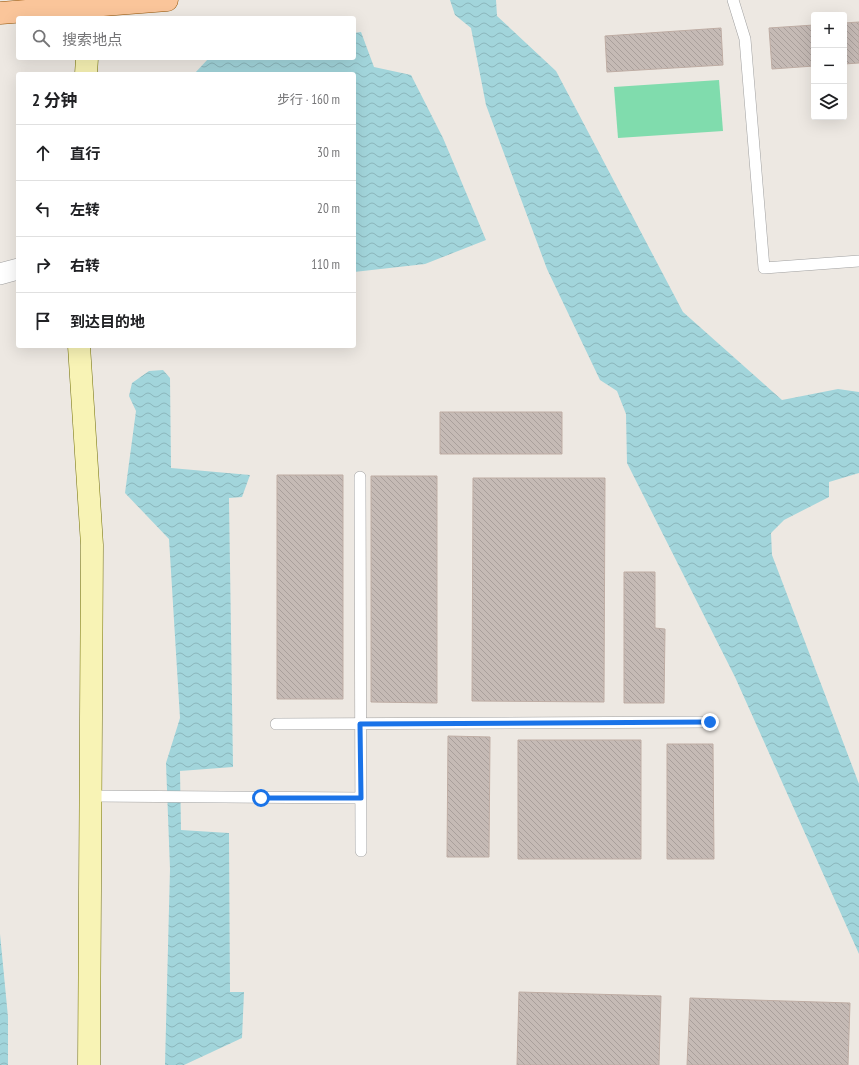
<!DOCTYPE html>
<html lang="zh">
<meta charset="utf-8">
<style>
body{margin:0;font-family:"PT Sans Narrow","Noto Sans SC",sans-serif;background:#f6f6f6;color:#202124}
.controls{position:absolute;right:12px;top:12px;display:grid;overflow:hidden;border-radius:4px;box-shadow:0 4px 16px #0002}
.controls button{width:36px;height:36px;display:grid;place-items:center;padding:0;border:0;border-bottom:1px solid #e0e0e0;background:#fff;color:#202124;font:20px sans-serif}
.stop{position:absolute;width:12px;height:12px;margin:-9px;border:3px solid #1a73e8;border-radius:50%;background:#fff}
.stop.end{background:#1a73e8;border-color:#fff;box-shadow:0 1px 4px #0008}
.list{margin:0;padding:0;list-style:none}
h2{display:flex;justify-content:space-between;align-items:center;height:52px;margin:0;padding:0 16px;font-size:17px}
h2 small{font-size:13px;font-weight:400;color:#757577}
.list li{display:grid;grid-template-columns:26px 1fr auto;gap:12px;align-items:center;box-sizing:border-box;height:56px;padding:0 16px;border-top:1px solid #e0e0e0}
.list b{display:block;font-size:15px;white-space:nowrap}
.list em{font-size:13px;font-style:normal;color:#757577}
.icon{flex:none;width:22px;height:22px;fill:none;stroke:currentColor;stroke-width:2;stroke-linecap:round;stroke-linejoin:round}
.map{position:relative;flex:none;width:859px;height:1065px;overflow:hidden}
.search{position:absolute;background:#fff;box-shadow:0 4px 16px #0002;left:16px;top:16px;width:340px;height:44px;display:flex;align-items:center;gap:10px;box-sizing:border-box;padding:0 14px;border-radius:4px;color:#757577;font-size:15px}
.panel{position:absolute;background:#fff;box-shadow:0 4px 16px #0002;left:16px;top:72px;width:340px;height:276px;border-radius:4px}
.map>svg:first-child{display:block}
.pitch{fill:#80dcad}
.water{fill:url(#water-waves)}
.building{fill:url(#building-back-hatch);stroke:#bfada4}
.lines{fill:none;stroke-linecap:round;stroke-linejoin:round}
.lane-casing{stroke:#a0a0a0;stroke-width:12}
.street-casing{stroke:#a0a0a0;stroke-width:22}
.secondary-casing{stroke:#706e06;stroke-width:23}
.primary-casing{stroke:#925102;stroke-width:23}
.lane{stroke:#fff;stroke-width:11}
.street{stroke:#fff;stroke-width:21}
.secondary{stroke:#f8f3b5;stroke-width:22}
.primary{stroke:#fac59a;stroke-width:22}
.route{stroke:#1a73e8;stroke-width:5}
</style>
<div class="map">
<svg width="859" height="1065" viewBox="0 0 859 1065">
<defs>
<pattern id="water-waves" width="16" height="10" patternUnits="userSpaceOnUse"><rect width="16" height="10" fill="#a2d5db"/><path d="M0 5q4-4 8 0t8 0" fill="none" stroke="#8bb6bb"/></pattern>
<pattern id="building-back-hatch" width="6" height="6" patternUnits="userSpaceOnUse"><rect width="6" height="6" fill="#c5bab5"/><path d="M-1 5l2 2M0 0l6 6M5-1l2 2" fill="none" stroke="#a99f9b"/></pattern>
</defs>
<rect width="100%" height="100%" fill="#ede8e2"/>
<!-- pitch -->
<path class="pitch" d="M719,80L723,131L618,138L614,87Z"/>
<!-- water -->
<path class="water" d="M450,0H496L497,16L556,71L683,312L782,400L838,389L859,392V473L829,482V497L784,520L771,533L772,555L859,784V954L735,677L627,463L626,414L617,391L600,380L547,269L486,105L471,28L455,15Z
M361,32L374,67L411,75L443,138L486,240L425,264L354,272V74H194L209,58H354V33Z
M163,370L170,378L171,468L250,475L242,497L229,498L233,767L180,771L181,830L229,833L230,992H244L242,1038L184,1065H165L170,869L166,763L180,718L169,539L125,493L136,411L129,396L132,383L149,371Z
M0,934L8,1017V1065H0Z"/>
<!-- building -->
<path class="building" d="M859,22V63L844,64V23Z
M814,25V66L772,69L769,28Z
M721,28L723,65L607,72L605,36Z
M440,412H562V454H440Z
M277,475H343V699H277Z
M371,476H437V703L371,702Z
M473,478H605L604,702L472,701Z
M624,572H655V628L665,629L664,703H624Z
M448,736L490,737L489,857H447Z
M518,740H641V859H518Z
M667,744H713L714,859H667Z
M519,992L661,996L659,1065H517Z
M690,998L850,1003L848,1065H687Z"/>
<g class="lines">
<defs>
<path id="lane" d="M733,0L745,39L764,268L859,261
M360,477L361,851
M276,724L710,722
M91,796L361,798"/>
<path id="street" d="M0,274L18,269"/>
<path id="secondary" d="M86,74L87,58
M79,346L92,545L89,1065"/>
<path id="primary" d="M0,13L167,0"/>
</defs>
<!-- lane casing -->
<use href="#lane" class="lane-casing"/>
<!-- street casing -->
<use href="#street" class="street-casing"/>
<!-- secondary casing -->
<use href="#secondary" class="secondary-casing"/>
<!-- primary casing -->
<use href="#primary" class="primary-casing"/>
<!-- lane -->
<use href="#lane" class="lane"/>
<!-- street -->
<use href="#street" class="street"/>
<!-- secondary -->
<use href="#secondary" class="secondary"/>
<!-- primary -->
<use href="#primary" class="primary"/>
</g>
<g class="lines">
<!-- route -->
<path class="route" d="M261,798H361L360,724L710,722"/>
</g>
</svg>
<div class="controls">
<button>+</button>
<button>−</button>
<button><svg class="icon" aria-label="layers" viewBox="0 0 24 24"><path d="M12 4l9 5-9 5-9-5zM3 14l9 5 9-5"/></svg></button>
</div>
<div class="stop" style="left:261px;top:798px"></div>
<div class="stop end" style="left:710px;top:722px"></div>
<div class="search"><svg class="icon" aria-label="search" viewBox="0 0 24 24"><circle cx="10" cy="10" r="6"/><path d="M15 15l6 6"/></svg>搜索地点</div>
<section class="panel">
<h2>2 分钟<small>步行 · 160 m</small></h2>
<ul class="list">
<li><svg class="icon" aria-label="ahead" viewBox="0 0 24 24"><path d="M12 20V5M6 11l6-6 6 6"/></svg><div><b>直行</b></div><em>30 m</em></li>
<li><svg class="icon" aria-label="left" viewBox="0 0 24 24"><path d="M17 20v-9H6M10 6l-5 5 5 5"/></svg><div><b>左转</b></div><em>20 m</em></li>
<li><svg class="icon" aria-label="right" viewBox="0 0 24 24"><path d="M7 20v-9h11M14 6l5 5-5 5"/></svg><div><b>右转</b></div><em>110 m</em></li>
<li><svg class="icon" aria-label="arrive" viewBox="0 0 24 24"><path d="M6 21V4h12l-3 4 3 4H6"/></svg><div><b>到达目的地</b></div></li>
</ul>
</section>
</div>
